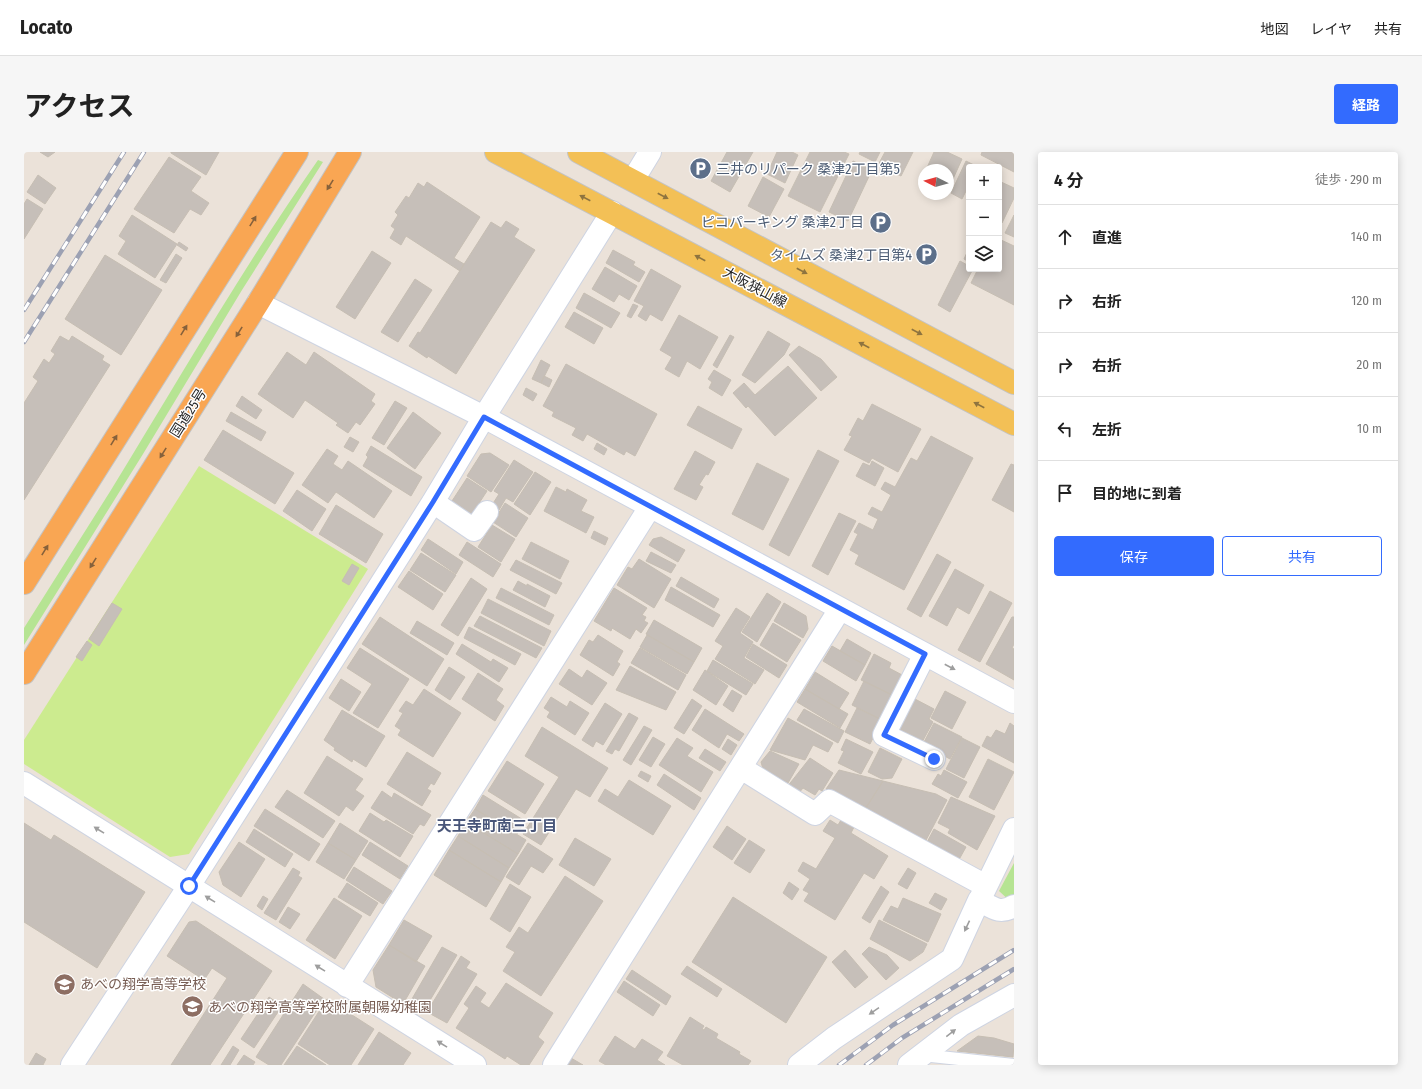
<!DOCTYPE html>
<html lang="ja">
<meta charset="utf-8">
<style>
body{margin:0;font-family:"Fira Sans Condensed","Noto Sans JP",sans-serif;background:#f6f6f6;color:#222}
.controls{position:absolute;right:12px;top:12px;display:grid;overflow:hidden;border-radius:4px;box-shadow:0 2px 10px #0003}
.controls button{width:36px;height:36px;display:grid;place-items:center;padding:0;border:0;border-bottom:1px solid #e0e0e0;background:#fff;color:#222;font:20px sans-serif}
.compass{position:absolute;left:894px;top:12px;width:36px;height:36px;border-radius:50%;background:#fff;box-shadow:0 2px 10px #0003;rotate:276deg}
.stop{position:absolute;width:12px;height:12px;margin:-9px;border:3px solid #336bfe;border-radius:50%;background:#fff}
.stop.end{background:#336bfe;border-color:#fff;box-shadow:0 1px 4px #0008}
.list{margin:0;padding:0;list-style:none}
h2{display:flex;justify-content:space-between;align-items:center;height:52px;margin:0;padding:0 16px;font-size:17px}
h2 small{font-size:13px;font-weight:400;color:#767676}
.list li{display:grid;grid-template-columns:26px 1fr auto;gap:12px;align-items:center;box-sizing:border-box;height:64px;padding:0 16px;border-top:1px solid #e0e0e0}
.list b{display:block;font-size:15px;white-space:nowrap}
.list em{font-size:13px;font-style:normal;color:#767676}
.actions{display:flex;gap:8px;padding:12px 16px}
.actions a{flex:1;padding:9px 0;border:1px solid #336bfe;border-radius:4px;text-align:center;font-size:14px;color:#336bfe}
.actions .main{background:#336bfe;color:#fff}
.icon{flex:none;width:22px;height:22px;fill:none;stroke:currentColor;stroke-width:2;stroke-linecap:round;stroke-linejoin:round}
.map{position:relative;flex:none;width:990px;height:913px;overflow:hidden;border-radius:4px}
header{display:flex;align-items:center;gap:24px;box-sizing:border-box;height:56px;padding:0 20px;background:#fff;border-bottom:1px solid #e0e0e0}
header strong{font-size:19px}
nav{display:flex;gap:22px;margin-inline-start:auto;font-size:14px}
.intro{display:flex;align-items:center;justify-content:space-between;box-sizing:border-box;height:96px;padding:0 24px}
h1{margin:0;font-size:28px}
.button{padding:10px 18px;border-radius:4px;background:#336bfe;color:#fff;font-size:14px;font-weight:700}
main{display:flex;gap:24px;padding:0 24px}
aside{flex:1;background:#fff;border-radius:4px;box-shadow:0 2px 10px #0003}
.map>svg:first-child{display:block}
.green{fill:#b6e493}
.pitch{fill:#cceb8f}
.building{fill:#c6bfb9;stroke:#c6beb3}
.lines{fill:none;stroke-linecap:round;stroke-linejoin:round}
.service-casing{stroke:#ced4e2;stroke-width:14}
.minor-casing{stroke:#ced4e2;stroke-width:24}
.primary-casing{stroke:#c3c3c3;stroke-width:24}
.trunk-casing{stroke:#c3c3c3;stroke-width:24}
.service{stroke:#fff;stroke-width:12}
.minor{stroke:#fff;stroke-width:22}
.primary{stroke:#f3c056;stroke-width:22}
.trunk{stroke:#f9a653;stroke-width:22}
.rail-casing{stroke:#9ca1b3;stroke-width:4.5}
.rail{stroke:#fff;stroke-width:3;stroke-dasharray:9;stroke-linecap:butt}
.oneway{fill:#86613b}
.oneway2{fill:#8e743f}
.oneway3{fill:#9e9e9e}
.route{stroke:#336bfe;stroke-width:5}
.labels{text-anchor:middle;stroke-width:3;stroke-linejoin:round;paint-order:stroke}
.service-label{font-size:14px;fill:#4e5e75;stroke:#fff;text-anchor:end}
.street-label{font-size:14px;fill:#282828;stroke:#fff}
.education-label{font-size:14px;fill:#785e54;stroke:#fff;text-anchor:start}
.neighbourhood-label{font-size:15px;font-weight:bold;fill:#485579;stroke:#fff}
</style>
<header>
<strong>Locato</strong>
<nav><a>地図</a><a>レイヤ</a><a>共有</a></nav>
</header>
<div class="intro"><h1>アクセス</h1><a class="button">経路</a></div>
<main>
<div class="map">
<svg width="990" height="913" viewBox="0 0 990 913">
<rect width="100%" height="100%" fill="#ebe2d9"/>
<!-- green -->
<path class="green" d="M294,8L299,10L218,138L119,302L0,493V476C29,430 58,384 87,338C155,227 220,114 294,8Z
M990,711V748L987,750L975,739Z"/>
<!-- pitch -->
<path class="pitch" d="M175,314L344,417L165,702L146,705L0,612V588Z"/>
<!-- building -->
<path class="building" d="M16,0H31L24,5Z
M147,0H195L182,23L147,1Z
M703,0H729L706,40L687,29Z
M753,0H768L774,3L761,31L743,22Z
M786,0H820L825,2L796,60L764,44Z
M836,0H856L851,10L835,2Z
M861,0H889L877,24L854,13Z
M910,0H923L938,7L924,38V18H902Z
M958,0H990V20L957,3Z
M145,5L177,25L167,39L185,51L177,63L166,57L150,81L110,57Z
M829,9L848,18L824,69L805,60Z
M942,9L954,15H945V33L938,47L927,41Z
M900,21V34L895,32Z
M14,23L32,36L21,52L3,40Z
M739,25L760,37L745,65L724,54Z
M975,29L990,36V46L978,71L975,69Z
M403,30L456,65L430,106L440,112L436,119L382,84L377,93L366,86L371,77L367,74L374,63L371,60L382,44L385,46L394,31L400,35Z
M3,47L19,57L0,87V52Z
M108,63L153,92L131,126L94,102L102,89L95,84Z
M990,63V85L981,81Z
M482,69L495,77L490,85L511,98L432,222L404,204L403,206L385,194L394,180L396,181L467,70L477,76Z
M975,87L990,94V153L947,131L954,117H975Z
M155,90L164,96L162,99L153,93Z
M945,96V110L940,107Z
M589,98L611,110L609,113L621,120L615,130L582,111Z
M348,99L367,111L331,167L312,155Z
M152,102L158,106L142,131L136,128Z
M81,103L138,138L97,203L41,167Z
M936,109L945,114V117H949L926,160L914,153Z
M581,115L613,134L605,148L595,142L590,150L568,137Z
M627,117L657,134L638,169L626,162L622,169L614,164L620,154L610,149Z
M391,127L408,138L374,190L357,180Z
M560,141L596,161L587,176L552,156Z
M609,152L614,154L607,166L603,164Z
M550,160L579,176L570,192L541,175Z
M655,163L694,185L676,217L663,209L655,225L641,217L648,205L636,198Z
M744,179L766,192L760,203L731,231L718,223Z
M706,183L710,185L693,216L689,213Z
M36,184L45,189L48,184L80,204L78,208L86,213L0,348V251L14,229L9,225L20,207L25,211L31,202L27,199Z
M775,194L797,207L813,225L797,239L765,203Z
M263,200L282,213L290,200L351,242L347,249L351,252L336,273L332,270L324,281L312,273L314,271L281,248L269,266L234,242Z
M517,208L526,213L517,231L508,227Z
M542,212L633,262L611,304L602,299L600,303L563,282L559,289L548,283L552,276L528,264L530,260L519,254Z
M764,214L793,246L751,284L724,254L722,256L709,241L720,231L731,243Z
M690,218L707,228L698,244L685,236L688,230L684,227Z
M520,224L528,228L525,235L517,231Z
M502,236L513,242L509,249L499,243Z
M218,244L238,258L232,267L212,254Z
M371,249L383,256L360,293L348,286Z
M848,252L897,277L874,320L848,306L845,311L820,298L828,284L825,283L834,266L839,269Z
M674,254L718,277L708,297L663,273Z
M207,260L242,280L237,289L202,269Z
M389,260L417,281L391,317L363,296Z
M199,278L270,321L251,352L180,308Z
M907,284L949,306L880,438L831,412L835,403L826,398L834,382L830,380L835,371L849,378L854,367L844,362L848,355L858,360L867,343L857,337L861,330L871,335L887,306L893,309Z
M326,285L335,290L329,300L320,295Z
M573,291L583,297L580,303L570,297Z
M347,294L398,325L387,344L339,314L344,305L342,303Z
M303,297L314,304L309,312L318,318L324,309L368,339L350,366L312,340L304,351L278,333Z
M794,298L815,309L765,404L745,393Z
M671,299L691,310L684,323L682,322L675,333L679,335L672,348L650,337Z
M466,301L485,313L467,340L443,324L457,302Z
M490,308L509,320L489,350L482,346L475,358L468,353L475,342L470,339Z
M848,309L860,316L851,334L832,324L839,311L846,314Z
M733,311L765,327L739,378L708,362Z
M987,312L990,313V360L968,348Z
M511,320L527,330L506,363L490,352Z
M443,326L463,339L448,362L428,349Z
M532,335L542,340L543,337L563,348L557,359L570,365L562,381L520,359Z
M273,338L302,357L288,379L259,359Z
M481,351L504,366L492,385L469,370Z
M312,353L359,382L342,411L295,382Z
M815,361L832,369L804,423L788,414Z
M468,373L491,387L477,410L454,395Z
M570,379L584,386L581,393L567,386Z
M637,385L661,398L654,410L625,393L629,387Z
M404,387L439,410L432,422L397,398Z
M443,390L477,412L469,425L435,403Z
M507,390L545,409L536,427L498,407Z
M627,400L652,413L647,421L622,409Z
M397,401L432,423L421,440L386,418Z
M913,402L927,410L897,465L883,457Z
M615,407L647,427L630,456L593,433L604,415L608,417Z
M492,408L538,431L532,442L486,418Z
M328,412L335,416L325,433L318,429Z
M931,417L960,433L945,462L933,455L923,474L905,464Z
M385,419L419,442L409,458L374,435Z
M657,425L695,447L690,456L652,434Z
M447,426L463,437L434,484L417,473Z
M494,429L503,434V432L526,444L521,455L489,438Z
M647,435L696,463L689,475L641,448Z
M477,436L530,463L525,473L472,446Z
M590,436L623,456L618,463L622,465L620,469L624,471L617,481L612,477L606,487L588,476L587,479L570,469Z
M966,439L988,451L956,510L934,498Z
M743,441L757,450L733,490L718,480Z
M464,447L527,479L520,494L457,461Z
M88,451L98,457L75,494L65,487Z
M760,451L782,464L784,477L779,486L750,469Z
M712,456L726,465L716,481L729,490L720,506L740,518L731,532L691,507L699,494L691,489Z
M456,464L518,496L512,506L450,474Z
M356,465L420,507L403,534L338,492Z
M988,465H990V492L988,496L990,497V528L962,512Z
M630,468L678,496L670,510L622,482Z
M393,469L430,491L423,503L386,481Z
M749,471L777,488L763,510L736,493Z
M445,475L497,502L491,513L440,486Z
M574,483L599,499L593,510L596,512L589,524L556,503L565,488L569,490Z
M623,483L670,510L663,522L616,495Z
M823,487L847,501L841,513L816,499Z
M63,489L68,493L58,509L52,505Z
M438,492L467,510L469,507L484,516L475,530L432,502Z
M729,492L763,513L755,526L722,505Z
M808,494L841,513L832,529L799,509Z
M336,496L385,527L354,576L329,561L348,532L323,516Z
M616,496L662,523L654,538L607,511Z
M850,502L867,511L865,516L880,524L870,544L837,528Z
M689,508L729,532L722,543L683,519Z
M606,514L652,540L642,558L592,538Z
M425,515L441,525L426,548L411,538Z
M545,517L558,526L563,518L583,531L568,553L535,532Z
M681,518L704,534L692,553L669,538Z
M791,520L825,541L815,557L781,537Z
M454,521L479,537L472,548L480,554L471,569L438,547Z
M317,527L337,540L325,559L305,546Z
M840,529L870,544L858,568L828,553Z
M400,537L437,561L409,605L374,583L377,578L371,574L379,561L375,559L382,549L389,553Z
M781,537L824,562L816,576L773,550Z
M708,538L718,544L709,560L699,553Z
M921,539L942,550L928,577L907,566Z
M527,545L543,555L546,549L565,561L551,583L523,565L526,560L520,556Z
M889,546L910,557L905,567L909,570L897,592L878,582L875,573Z
M668,547L678,554L660,582L650,576Z
M581,551L598,562L579,593L572,589L569,595L558,588Z
M833,556L858,568L846,592L821,580Z
M681,557L720,582L715,589L703,582L695,596L668,578Z
M780,557L820,579L814,591L773,568Z
M318,558L361,584L342,615L329,607L328,610L310,598L311,596L300,588Z
M605,561L614,566L595,599L591,597L588,602L582,599Z
M764,566L809,591L804,600L789,593L781,608L746,598Z
M910,571L938,585L926,607L899,592Z
M986,571L990,574V611L958,594L963,584L967,586L972,578L981,582Z
M620,574L628,578L607,613L599,608Z
M518,575L584,616L566,645L552,637L517,693L499,682L535,625L501,604Z
M629,585L641,592L627,615L615,608Z
M653,586L669,596L663,604L689,620L677,640L635,613Z
M938,586L956,595L940,626L922,617Z
M704,587L713,593L707,603L698,597Z
M822,587L849,600L837,622L814,611L820,599L817,598Z
M856,596L878,607L868,626L858,627L844,620Z
M681,597L702,610L696,619L675,606Z
M746,599L775,612L764,631L739,617L737,610Z
M383,600L417,621L410,633L407,631L403,637L407,639L398,654L363,632Z
M303,604L339,627L331,638L340,644L329,659L322,654L315,664L280,641Z
M786,606L809,621L798,639L795,637L791,643L779,636L774,642L763,635Z
M964,607L990,620L970,658L945,645Z
M483,609L520,632L501,662L464,639Z
M815,618L859,629L840,659L802,637Z
M920,618L943,630L934,646L908,632L914,622L917,624Z
M617,619L627,624L624,630L614,624Z
M640,622L677,646L670,658L633,633Z
M605,628L647,654L629,683L574,649L581,637L594,645Z
M859,629L912,642L923,648L900,692L840,659Z
M263,638L311,669L299,686L251,655Z
M358,639L368,646L370,641L407,663L400,674L396,672L389,682L347,656Z
M459,643L501,669L493,682L451,657Z
M927,645L971,664L953,698L924,681L926,677L914,671Z
M241,657L296,692L285,709L230,674Z
M451,657L502,688L494,702L442,670Z
M346,661L360,670L362,668L389,684L376,705L335,679Z
M806,668L814,673L817,668L830,675L827,681L864,704L850,727L840,721L811,768L780,749L785,741L779,738L786,727L774,719L779,710L792,717L811,686L799,679Z
M442,670L494,702L485,716L434,684Z
M0,671L27,688L30,683L121,740L73,816L0,770Z
M316,671L344,689L332,708L304,691Z
M703,674L722,687L708,708L689,695Z
M230,677L269,702L261,715L222,690Z
M910,677L942,695L932,713L900,696Z
M434,684L485,716L477,730L425,698Z
M551,686L587,707L570,734L535,713Z
M725,688L741,698L726,721L710,711Z
M215,690L241,707L217,745L199,733L195,720Z
M346,690L384,714L376,727L338,703Z
M304,691L332,708L320,727L292,710Z
M504,691L529,707L519,721L507,714L495,733L482,725Z
M425,698L477,730L462,755L410,723Z
M330,715L368,739L359,752L322,728Z
M269,716L276,720L274,724L278,726L252,768L240,761Z
M884,716L892,721L883,737L874,732Z
M541,724L579,749L517,844L479,819L491,800L482,795L495,775L504,781Z
M765,730L775,737L768,748L759,741Z
M323,731L354,751L346,764L314,745Z
M486,732L507,745L486,780L466,767Z
M857,734L865,740L846,771L838,766Z
M911,741L923,747L917,758L905,751Z
M239,744L244,747L238,758L233,754Z
M709,745L803,805L762,871L668,810Z
M310,746L338,764L311,807L282,788Z
M879,746L917,762L904,790L859,768L867,754L874,757Z
M264,755L276,762L266,777L255,770Z
M380,768L408,784L392,810L365,793Z
M855,768L903,792L899,800L886,809L846,787Z
M172,769L248,819L186,913H147L203,826L188,816L180,828L143,804L165,770Z
M365,793L401,814L379,852L352,835L349,818Z
M418,795L433,803L399,860L385,852Z
M845,795L863,803L875,816L862,828L838,802Z
M821,798L844,825L831,836L808,810Z
M437,804L446,810L442,816L453,822L423,871L403,860Z
M663,814L698,837L693,845L657,822Z
M608,818L647,844L642,853L602,827Z
M600,829L636,853L629,864L593,840Z
M482,831L529,861L514,885L520,890L505,913H497L483,904L481,907L432,876L445,856L440,852L452,834L462,841L456,850L465,856Z
M279,832L300,847L257,913H245L232,905Z
M245,845L258,854L230,896L217,887Z
M303,847L350,877L327,913H306L274,892Z
M666,865L680,874L678,877L680,878L682,875L694,882L692,886L716,900L715,902L727,909L724,913H659L643,904Z
M355,880L387,901L379,913H334Z
M591,884L611,897L618,887L639,900L633,908L641,913H582L575,909Z
M954,884L970,886L990,892L989,905L933,899Z
M209,894L215,898L206,913H197Z
M273,894L302,913H260Z
M12,901L22,907L19,913H5Z
M220,903L231,910L229,913H213Z
M547,906L559,913H543Z"/>
<g class="lines">
<defs>
<path id="service" d="M898,903L990,913"/>
<path id="minor" d="M609,28L626,0
M234,151L460,265L990,550
M409,350L450,378L463,360
M901,502L860,583L910,607
M717,616L791,662L805,649L962,734
M0,631L451,913
M956,747L990,677
M323,834L626,355
M48,913L165,734L409,350L460,265L588,60
M530,913L816,457
M775,913L810,886L928,807L955,748C968,755 975,763 990,754
M885,913L937,873L990,843"/>
<path id="primary" d="M472,0L990,272
M555,0L990,231"/>
<path id="trunk" d="M0,431L273,0
M0,521L234,151L326,0"/>
</defs>
<!-- service casing -->
<use href="#service" class="service-casing"/>
<!-- minor casing -->
<use href="#minor" class="minor-casing"/>
<!-- primary casing -->
<use href="#primary" class="primary-casing"/>
<!-- trunk casing -->
<use href="#trunk" class="trunk-casing"/>
<!-- service -->
<use href="#service" class="service"/>
<!-- minor -->
<use href="#minor" class="minor"/>
<!-- primary -->
<use href="#primary" class="primary"/>
<!-- trunk -->
<use href="#trunk" class="trunk"/>
<defs>
<path id="rail" d="M0,158L100,0
M0,190L120,0
M815,913L869,873L990,798
M842,913L878,886L990,817"/>
</defs>
<!-- rail casing -->
<use href="#rail" class="rail-casing"/>
<!-- rail -->
<use href="#rail" class="rail"/>
</g>
<!-- one-way arrows -->
<defs><path id="oneway-solid" d="M-6-.8H1V-3.2L6.5 0L1 3.2V.8H-6Z"/></defs>
<g class="oneway">
<use href="#oneway-solid" transform="translate(306 33) rotate(122)"/>
<use href="#oneway-solid" transform="translate(229 69) rotate(-58)"/>
<use href="#oneway-solid" transform="translate(160 178) rotate(-58)"/>
<use href="#oneway-solid" transform="translate(215 180) rotate(122)"/>
<use href="#oneway-solid" transform="translate(90 288) rotate(-58)"/>
<use href="#oneway-solid" transform="translate(139 301) rotate(122)"/>
<use href="#oneway-solid" transform="translate(21 398) rotate(-58)"/>
<use href="#oneway-solid" transform="translate(69 411) rotate(122)"/>
</g>
<g class="oneway2">
<use href="#oneway-solid" transform="translate(639 44) rotate(28)"/>
<use href="#oneway-solid" transform="translate(561 46) rotate(-153)"/>
<use href="#oneway-solid" transform="translate(676 106) rotate(-152)"/>
<use href="#oneway-solid" transform="translate(778 119) rotate(28)"/>
<use href="#oneway-solid" transform="translate(893 180) rotate(28)"/>
<use href="#oneway-solid" transform="translate(840 193) rotate(-152)"/>
<use href="#oneway-solid" transform="translate(955 253) rotate(-152)"/>
</g>
<g class="oneway3">
<use href="#oneway-solid" transform="translate(926 515) rotate(28)"/>
<use href="#oneway-solid" transform="translate(75 678) rotate(-148)"/>
<use href="#oneway-solid" transform="translate(186 747) rotate(-148)"/>
<use href="#oneway-solid" transform="translate(943 774) rotate(115)"/>
<use href="#oneway-solid" transform="translate(296 816) rotate(-148)"/>
<use href="#oneway-solid" transform="translate(850 859) rotate(146)"/>
<use href="#oneway-solid" transform="translate(927 881) rotate(-38)"/>
<use href="#oneway-solid" transform="translate(418 892) rotate(-148)"/>
</g>
<g class="lines">
<!-- route -->
<path class="route" d="M165,734L409,350L460,265L901,502L860,583L910,607"/>
</g>
<!-- icons -->
<defs>
<symbol id="parking-disc" viewBox="-11 -11 22 22"><circle r="9.5" fill="#5c6f8a" stroke="#fff"/><path d="M-3.5-5.5H1a3.5 3.5 0 0 1 0 7H-1V5.5H-3.5ZM-1-3.4V-.6H.8a1.4 1.4 0 0 0 0-2.8Z" fill="#fff"/></symbol>
<symbol id="school-disc" viewBox="-11 -11 22 22"><circle r="9.5" fill="#8d6e63" stroke="#fff"/><path d="M0-5L7-2L0 1L-7-2ZM-4 1L0 2.5L4 1V4Q0 6-4 4Z" fill="#fff"/></symbol>
</defs>
<g fill-rule="evenodd">
<use href="#parking-disc" x="664" y="4" width="25" height="25"/>
<use href="#parking-disc" x="844" y="58" width="25" height="25"/>
<use href="#parking-disc" x="890" y="90" width="25" height="25"/>
<use href="#school-disc" x="28" y="820" width="25" height="25"/>
<use href="#school-disc" x="156" y="842" width="25" height="25"/>
</g>
<g class="labels">
<!-- service labels -->
<g class="service-label">
<text x="692" y="22" text-anchor="start">三井のリパーク 桑津2丁目第5</text>
<text x="840" y="75">ピコパーキング 桑津2丁目</text>
<text x="888" y="108">タイムズ 桑津2丁目第4</text>
</g>
<!-- street labels -->
<g class="street-label">
<text transform="translate(731 135) rotate(28)" y="5">大阪狭山線</text>
<text transform="translate(164 261) rotate(-58)" y="5">国道25号</text>
</g>
<!-- education labels -->
<g class="education-label">
<text x="56" y="837">あべの翔学高等学校</text>
<text x="184" y="860">あべの翔学高等学校附属朝陽幼稚園</text>
</g>
<!-- neighbourhood labels -->
<g class="neighbourhood-label">
<text x="473" y="679">天王寺町南三丁目</text>
</g>
</g>
</svg>
<div class="controls">
<button>+</button>
<button>−</button>
<button><svg class="icon" aria-label="layers" viewBox="0 0 24 24"><path d="M12 4l9 5-9 5-9-5zM3 14l9 5 9-5"/></svg></button>
</div>
<svg class="compass" viewBox="-18 -18 36 36"><path d="M0-13l5 13h-10z" fill="#e53935"/><path d="M0 13l5-13h-10z" fill="#767676"/></svg>
<div class="stop" style="left:165px;top:734px"></div>
<div class="stop end" style="left:910px;top:607px"></div>
</div>
<aside>
<h2>4 分<small>徒歩 · 290 m</small></h2>
<ul class="list">
<li><svg class="icon" aria-label="ahead" viewBox="0 0 24 24"><path d="M12 20V5M6 11l6-6 6 6"/></svg><div><b>直進</b></div><em>140 m</em></li>
<li><svg class="icon" aria-label="right" viewBox="0 0 24 24"><path d="M7 20v-9h11M14 6l5 5-5 5"/></svg><div><b>右折</b></div><em>120 m</em></li>
<li><svg class="icon" aria-label="right" viewBox="0 0 24 24"><path d="M7 20v-9h11M14 6l5 5-5 5"/></svg><div><b>右折</b></div><em>20 m</em></li>
<li><svg class="icon" aria-label="left" viewBox="0 0 24 24"><path d="M17 20v-9H6M10 6l-5 5 5 5"/></svg><div><b>左折</b></div><em>10 m</em></li>
<li><svg class="icon" aria-label="arrive" viewBox="0 0 24 24"><path d="M6 21V4h12l-3 4 3 4H6"/></svg><div><b>目的地に到着</b></div></li>
</ul>
<div class="actions"><a class="main">保存</a><a>共有</a></div>
</aside>
</main>
